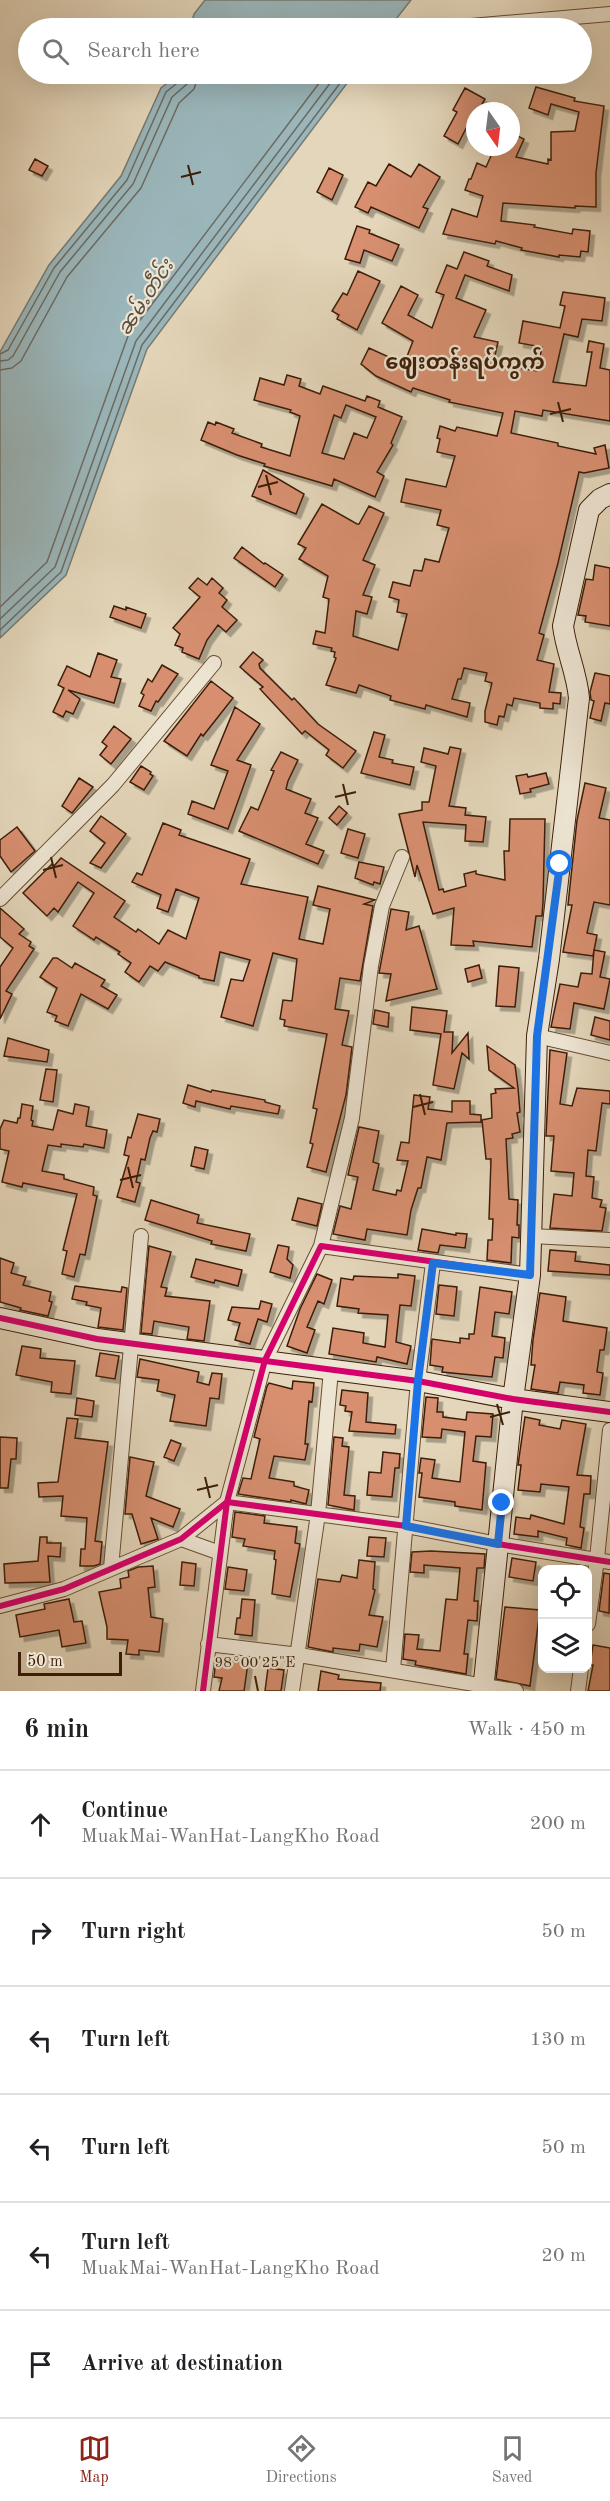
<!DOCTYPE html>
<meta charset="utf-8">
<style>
body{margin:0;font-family:"Old Standard TT","Noto Sans Myanmar",serif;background:#f2f2f2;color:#202124}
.controls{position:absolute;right:18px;bottom:18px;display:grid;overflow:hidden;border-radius:12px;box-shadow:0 6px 24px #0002}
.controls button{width:54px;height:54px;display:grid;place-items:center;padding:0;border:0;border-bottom:2px solid #e0e0e0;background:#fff;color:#202124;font:30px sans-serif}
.compass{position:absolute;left:466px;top:102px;width:54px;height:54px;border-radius:50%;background:#fff;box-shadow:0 6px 24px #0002;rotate:166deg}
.scale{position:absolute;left:18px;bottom:15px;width:104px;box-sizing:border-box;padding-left:6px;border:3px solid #3d1f08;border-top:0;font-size:16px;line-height:21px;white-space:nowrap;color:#3d1f08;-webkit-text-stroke:4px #ede4d2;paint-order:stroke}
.stop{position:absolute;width:18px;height:18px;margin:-14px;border:4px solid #1a73e8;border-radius:50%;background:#fff}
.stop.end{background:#1a73e8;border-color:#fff;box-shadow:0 2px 6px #0008}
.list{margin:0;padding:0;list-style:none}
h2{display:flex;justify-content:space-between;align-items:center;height:78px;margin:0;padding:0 24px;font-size:26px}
h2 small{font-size:20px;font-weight:400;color:#757577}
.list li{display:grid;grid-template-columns:39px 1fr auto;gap:18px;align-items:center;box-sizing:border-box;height:108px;padding:0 24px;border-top:2px solid #e0e0e0}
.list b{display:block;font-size:22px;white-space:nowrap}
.list p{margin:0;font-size:20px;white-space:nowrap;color:#757577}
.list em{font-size:20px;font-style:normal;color:#757577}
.icon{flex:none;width:33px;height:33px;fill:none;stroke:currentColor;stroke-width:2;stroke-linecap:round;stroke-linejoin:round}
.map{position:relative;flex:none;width:610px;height:1691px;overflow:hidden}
.search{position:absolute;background:#fff;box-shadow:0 6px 24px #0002;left:18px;right:18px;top:18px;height:66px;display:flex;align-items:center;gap:15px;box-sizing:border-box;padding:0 21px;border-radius:33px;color:#757577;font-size:22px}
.sheet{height:726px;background:#fff}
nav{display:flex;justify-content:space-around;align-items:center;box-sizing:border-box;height:84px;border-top:2px solid #e0e0e0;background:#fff;font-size:16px;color:#757577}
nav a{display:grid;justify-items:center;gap:3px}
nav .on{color:#8f2418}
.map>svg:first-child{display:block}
.water{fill:#9ab6ba;stroke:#757a73;stroke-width:1.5}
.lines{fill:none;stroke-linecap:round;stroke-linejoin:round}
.shore{stroke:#6c6a61;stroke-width:1.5}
.building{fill:#d78f70;stroke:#3d1f08;stroke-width:1.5;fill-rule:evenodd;filter:url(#shadow)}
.street-casing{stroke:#674d34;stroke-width:16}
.secondary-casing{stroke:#3d1f08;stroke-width:22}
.street{stroke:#ede4d2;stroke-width:14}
.secondary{stroke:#ede4d2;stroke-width:20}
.cycleway-casing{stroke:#ede4d2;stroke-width:10}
.cycleway{stroke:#d6006c;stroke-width:6}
.route{stroke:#1a73e8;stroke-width:8}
.ticks{fill:none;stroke:#3d1f08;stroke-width:2}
.labels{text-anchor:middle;stroke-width:4.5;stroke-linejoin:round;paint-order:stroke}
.water-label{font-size:20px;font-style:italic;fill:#594c3d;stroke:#ede4d2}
.quarter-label{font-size:21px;font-weight:bold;fill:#3d1f08;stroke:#ede4d2}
.ticks-label{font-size:15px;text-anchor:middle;fill:#3d1f08;stroke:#ede4d2;stroke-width:4.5;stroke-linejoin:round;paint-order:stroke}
</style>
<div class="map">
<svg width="610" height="1691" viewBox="0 0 610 1691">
<defs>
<filter id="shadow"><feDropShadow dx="4.5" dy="4.5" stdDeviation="0" flood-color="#0004"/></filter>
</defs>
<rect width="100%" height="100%" fill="#e4d6ba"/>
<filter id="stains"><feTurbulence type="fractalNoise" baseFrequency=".00333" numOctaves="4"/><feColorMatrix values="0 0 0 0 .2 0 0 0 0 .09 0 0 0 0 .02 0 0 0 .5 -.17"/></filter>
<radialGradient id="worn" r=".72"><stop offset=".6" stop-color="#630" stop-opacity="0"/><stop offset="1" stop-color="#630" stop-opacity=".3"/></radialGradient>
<!-- water -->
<path class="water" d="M205,0H411L389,28H190L194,14Z
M179,74H354L147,349L66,575L0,638V352L49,265L121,176L161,88Z"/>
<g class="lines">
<!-- shore -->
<path class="shore" d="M0,354L8,350L54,268L127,180L166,92L181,80L182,74
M0,361L8,360L13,356L60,272L133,184L172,97L187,84L190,74
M0,370L12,368L21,361L67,277L141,188L179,103L194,89L199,74
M0,607L47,562L128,336L326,74
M0,619L55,567L136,341L337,74
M0,630L61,572L142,345L347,74"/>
</g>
<!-- building -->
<path class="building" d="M536,87L575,98L574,101L604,106L596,173V207L575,206V208L503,203L501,221L535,225L534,227L572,234L573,229L590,231L588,252L581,251L580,257L559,255V257L521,250L522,248L496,241L495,244L443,234L452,209L477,217L483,196L465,190L469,179H471L477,163L486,167L495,147H511V133L524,139L516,157L548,164V159L551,160V132L575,131L579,112L551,104L548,115L529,108Z
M465,88L485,99L478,111H475V117L473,121L471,119L458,144L444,136L457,112L453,110Z
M35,159L48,166L42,176L29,170Z
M389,164L411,177L419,164L440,177L423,207L428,209L419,228L371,207L368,213L355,207L368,182L376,186Z
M329,168L343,175L332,200L317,192Z
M357,226L370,230L369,233L399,245L392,261L364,250L360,263L345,259Z
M464,252L489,261L487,266L512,275L509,291L465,275L456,298L486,310L474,337L498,342L493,364L537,371L542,347L519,343L523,321L560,328L565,306L560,305L563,292L605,298L602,321L582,319L578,337L564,334L553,382L586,386L592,352H587L589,341L604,344L600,368L610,370V421L543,410L542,416L515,411L511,433L558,443V446L596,454L594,448L605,445L609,468L584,473L579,472L558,563L539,633L544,635L537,660L554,664L549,692L561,693L560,704L553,703V709L540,708V703L514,698L512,706L507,704L504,717L499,716L497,725L485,722V711L492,683L485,681L487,673L464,668L461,679H458L452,699L470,703L467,717L426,705L425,709L390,700L391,696L359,685L356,693L326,685L336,658L334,657L335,652L331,651L332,648L313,644L316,631L325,633L329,599L323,597L328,576L299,559L306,548L298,544L322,504L357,524H359L369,506L384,513L363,560L375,565L363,595L372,597L367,614L356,611L353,636L398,650L407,614L397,612L399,600L389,597L393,582L410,586L414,570L422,571L425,559L439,562L449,528L437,525L441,510L401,502L406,479L446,487L455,456L437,452L440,439L437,438L440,426L455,431L457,427L497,436L503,413L449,402L450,400L413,388L411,392L376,376L361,364L369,348L404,364L413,341L382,323L401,286L418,295L408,315L432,328L444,295L436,292L447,265L457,269Z
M358,271L380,281L357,330L337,319L339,315L332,311L343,293L347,295Z
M287,375L301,379L299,386L320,394L323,386L365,401L367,396L380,401L378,407L402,417L391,443L393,445L377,472L384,476L375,497L334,479L332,486L264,466L265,464L237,455L201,440L208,422L215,425L216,422L234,429L232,433L262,444L261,447L290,456L300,416L290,412L291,410L254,400L260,378L284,385ZM346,405L376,417L367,438L354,433L344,459L322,453L334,415L341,418Z
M263,470L304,494L296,514L252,496Z
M242,547L264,564L265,563L283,575L275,587L234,558Z
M595,565L610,568V626L585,622L586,616L578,615L586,579L593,580Z
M198,578L207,585L212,578L223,588L219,593L227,600L222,607L237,620L226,632L218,625L207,640L199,659L182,652L183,648L175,645L180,634L173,628L200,597L189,588Z
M114,606L126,610V607L146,614L141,628L110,617Z
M253,652L263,660L259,664L260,668L292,700L294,698L318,724L356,751L343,768L326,755L329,750L305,731L302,734L260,689L263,687L240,667Z
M98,653L117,660L111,677L121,679L114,703L68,690L80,699L73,714L66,711L63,717L53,712L64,688L58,685L67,666L90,677Z
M162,665L178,674L158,702L156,701L151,711L139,706L144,695L141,693L148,679L152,682Z
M595,673L610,676V704L605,703L601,721L590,718L594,701L591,700L590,692Z
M211,681L233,698L203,736L201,734L187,756L164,741Z
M235,707L260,724L237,760L251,765L228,829L188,814L192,801L214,809L228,771L211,765Z
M114,726L131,739L111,764L100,755L107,746L102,742Z
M374,732L385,735L379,757L393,760L392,763L414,767L410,785L361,773Z
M450,747L461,749L449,806L466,808L465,815L486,817L483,842L465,841L466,825L423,822L439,890L443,889L444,892L466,886L464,874L476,871V874L505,880L504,851H509L510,819H545L543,902L542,916H536L532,947L473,941L474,946L451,945L454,908L433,914L417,865L415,877L399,814L422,810V802H429L436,766L421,762L424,748L448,754Z
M281,752L298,760L288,781L286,789L311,799L305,813L318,818L306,844L324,851L318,864L239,831L251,807L258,810L274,771L271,770Z
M141,766L151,772L150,774L153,776L144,790L130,782Z
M546,773L549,784L530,789L531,792L520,794L516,776L527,774L528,777Z
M79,778L93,787L72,813L62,806Z
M585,783L606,788L599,818L610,820V905L594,902L587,933L597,935L593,956L563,952L572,905H568L577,820Z
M339,806L347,813L337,825L329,818Z
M101,816L126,834L101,868L90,863L105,843L90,831Z
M163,823L181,830L179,835L250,859L241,884L308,897L299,939L323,944L330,909L313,905L318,886L375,900L364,904L373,906L360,981L340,978L335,1009L349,1011L342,1045L352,1047L346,1095L326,1172L307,1167L313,1144L310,1143L317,1109L313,1108L327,1034L284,1026L285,1020L280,1019L283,1000L292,1001L297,959L273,953L253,1026L221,1017L231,979L243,981L250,960L220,952L214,981L199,978V976L165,962L158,971L150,966L139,982L125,972L131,963L118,954L120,952L96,937L94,940L73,926L94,893L78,882L58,912L54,908L47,916L23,893L52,864L54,866L61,858L125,901L114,917L136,932L138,929L159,944L168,930L186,939L199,898L176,889L168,912L157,908L161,895L132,882L137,873L142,875Z
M17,827L35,851L11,872L0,856V840Z
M348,829L365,834L358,858L341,853Z
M359,862L384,867L380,884L374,882L373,885L355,878Z
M0,908L24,929L19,934L31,942L29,946L34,949L6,991L12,994L0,1019V967L13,948L0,937Z
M391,909L409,912L406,930L419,926L437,989L386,1001L391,974L379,973Z
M594,950L605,952L600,977L610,979L604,1009L574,1003L570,1029L551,1027L560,984L578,987L581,973L592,974Z
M53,958H57L72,968L75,963L105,980L101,986L117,995L108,1009L81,994L68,1026L55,1021L57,1016L47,1012L57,988L40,977Z
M479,965L482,978L468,982L465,969Z
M499,966L519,968L515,1007L496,1006Z
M412,1007L447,1011L444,1032H453L452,1053L468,1033L469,1059L462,1053L454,1089L433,1085L441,1034L410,1030Z
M375,1010L389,1013L388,1027L373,1024Z
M595,1017L610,1021V1040L591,1035Z
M8,1038L49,1050L47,1062L4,1056Z
M487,1046L515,1065L518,1088L520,1112L517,1113L520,1132L512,1134L513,1138L506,1139L509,1199L518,1200L517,1225H519V1238L512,1237L511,1263L487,1260L488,1240H492L493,1219H489L491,1159H486L482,1120L492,1118L491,1094L496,1093L495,1089L514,1088L489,1070Z
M550,1050L567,1053L560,1104L572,1106L577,1088L610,1091V1104L602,1103L596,1151L588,1150L586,1176L594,1177L592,1198L602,1200L600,1207L606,1208L602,1231L550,1228L554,1194L572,1196L574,1173L551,1171L554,1136H546Z
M46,1069L57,1070L53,1102L40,1100Z
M188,1085L211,1092L212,1090L265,1100V1102L280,1106L278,1114L231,1106L230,1109L196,1101L195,1107L183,1103Z
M414,1095L430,1097L428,1109L452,1112V1101H470V1114L481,1115V1122L447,1123L441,1160L427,1157L421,1188H418L411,1210L407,1235L367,1229L365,1240L333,1234L340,1206L351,1209L358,1177L348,1175L359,1127L379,1131L373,1162L379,1164L373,1190L396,1195L397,1190L401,1191L408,1161L397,1160L401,1142L409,1143Z
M22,1104L33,1106L31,1120L33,1121L32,1126L53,1130L58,1110L73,1114L75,1104L89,1107L86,1126L107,1130L104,1148L84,1144L83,1147L61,1144V1147L48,1145L42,1171L64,1175V1179L94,1187L93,1195L97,1196L85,1255L80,1254L74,1277L62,1274L67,1251L63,1250L77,1194L23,1183L22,1187L2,1182L9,1151L0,1149V1129L4,1120L17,1123L18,1118H20Z
M138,1114L160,1119L157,1132L153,1131L150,1138L145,1160L141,1159L136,1182L140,1183L135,1202L117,1197L129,1156L124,1155L128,1137L131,1138Z
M195,1147L208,1150L204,1169L191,1166Z
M298,1198L322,1204L317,1226L292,1220Z
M151,1200L199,1215L197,1223L250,1234L246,1251L211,1244L212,1241L145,1220Z
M422,1229L456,1235V1233L467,1234L465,1248L440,1245L438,1253L418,1250Z
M278,1245L289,1247L287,1259L293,1265L290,1278L270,1272Z
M149,1246L171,1252L161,1287L167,1288L165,1296L210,1301L204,1341L187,1339L189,1327L154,1321L152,1334L141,1333Z
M550,1250L576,1252L575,1261L610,1265V1275L548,1271Z
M0,1258L14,1263L11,1273L26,1277L23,1285L51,1292L49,1301L52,1302L48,1316L20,1310L21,1308L0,1302Z
M196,1259L242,1270L238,1286L215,1280L214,1283L191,1277Z
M317,1274L332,1280L324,1304L318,1301L307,1327L315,1330L307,1353L287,1346L300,1309Z
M398,1274L415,1276L411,1306L400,1305L396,1342L411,1346L407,1364L377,1357L376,1362L329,1354L333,1328L364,1333L363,1343L385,1347L388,1315L358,1313L359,1309L337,1306L341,1278L353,1280L354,1276L398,1278Z
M439,1285L457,1287L454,1316L436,1314Z
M75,1286L121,1292L122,1287L127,1288L123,1330L98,1327L101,1308L86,1305L87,1302L72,1299Z
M480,1287L512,1292L509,1314L495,1312L492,1336L505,1338L503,1358L495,1357L492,1377L442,1372L443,1367L430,1365L432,1339L460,1343V1338L469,1339V1334H474Z
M540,1293L566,1297L563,1321L607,1328L604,1350H600L597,1372L603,1373L600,1395L583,1393L584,1385L560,1382L558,1393L531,1389L535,1365H531L533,1340Z
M261,1301L272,1304L267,1322L258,1319L250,1344L235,1340L240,1323L228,1320L232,1307L259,1309Z
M22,1346L41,1349L40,1358L75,1361L71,1394L51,1392L52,1382L16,1375Z
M100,1353L119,1356L115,1379L96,1376Z
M140,1359L199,1372L197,1382L209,1385L212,1373L222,1374L219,1399L210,1398L206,1426L170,1421L175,1395L157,1391L159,1380L137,1377Z
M293,1381L314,1383L312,1402L309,1401L305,1444H308L305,1460L274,1456L269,1478L294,1482V1486L309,1490L306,1504L291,1500V1502L238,1494L243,1478L251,1479L260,1439L254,1437L267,1386L269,1383L292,1389Z
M342,1390L368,1393L366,1422L396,1425L395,1434L349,1431L352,1412L345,1411L346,1406L340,1405Z
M426,1397L438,1398L437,1412H443V1417L466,1420L467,1412L493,1414L491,1437L476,1436L473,1461L486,1463L482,1510L455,1506V1502L419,1497L422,1473H419L421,1458L435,1460L432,1478L460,1482L465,1432L442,1429L441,1438L422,1437Z
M77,1398L94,1401L92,1417L75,1415Z
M525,1417L540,1420L539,1425L560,1429L562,1420L586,1424L577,1475L591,1476L590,1494H584L580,1527L584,1528L581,1548L566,1545L567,1538L538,1531V1537L514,1534L516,1517L530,1519L531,1515L564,1524L569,1487L541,1484L540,1492L518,1490L521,1465H518Z
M67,1418L78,1419L75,1438L108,1442L95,1541L102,1542L100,1564L94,1566H80L81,1549H85L87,1518L61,1516L63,1496L39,1497L38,1483L58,1482Z
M0,1437L17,1438L16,1459H11L8,1488H0Z
M334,1437L343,1438L342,1446L349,1447L344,1495L355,1496L354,1510L328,1505Z
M171,1440L181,1444L174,1461L164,1457Z
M383,1452L400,1454L399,1468H395L392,1497L367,1495L369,1472L381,1473Z
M130,1457L154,1462L146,1496L180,1509L173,1527L151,1518L158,1539L141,1544L132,1514H125Z
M235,1512L265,1516L264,1523L297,1527L295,1543L300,1544L290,1597L272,1594L276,1560L274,1559L275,1551L243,1546L245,1539L232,1537Z
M40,1537H47V1543H61L60,1557L48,1556L50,1582L5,1583L4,1564L38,1561Z
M369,1537L386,1538L384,1557L367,1556Z
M431,1551L485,1554L484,1568H477L474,1601H478L477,1621L468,1620L464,1654H468L466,1674L415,1665L416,1661L403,1659L405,1634L419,1635L417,1649L440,1651L446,1599L457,1600L460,1568L424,1565V1573L410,1572L412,1552Z
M512,1558L536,1562L533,1581L509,1577Z
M359,1560L375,1562L373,1589L375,1590L369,1615L383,1617L377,1647L360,1644L359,1651L333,1648V1652L308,1647L318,1579L340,1582L342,1575L357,1578Z
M182,1562L196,1564L194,1586L180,1585Z
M153,1566L155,1587L148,1588L151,1617L163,1619L159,1652L139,1650V1655L126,1654L128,1640L107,1639V1627L99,1592L121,1588L120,1579L129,1577L128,1571L138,1567Z
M228,1567L247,1570L244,1591L225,1589Z
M604,1573L610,1574L609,1613L599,1611Z
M69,1599L74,1622L82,1621L86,1643L62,1647L59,1630L20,1637L16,1615L45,1609L44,1604Z
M242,1599L255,1600L252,1636L235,1634L237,1618H240Z
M505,1607L540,1610L530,1686L496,1679Z
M593,1645L610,1648V1691H588L593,1665H590Z
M216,1659L248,1663L244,1691H219L222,1678L214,1677Z
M268,1668L284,1670L281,1691H265Z
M321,1671L339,1675L338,1679L381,1683L380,1691H318Z"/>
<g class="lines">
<defs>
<path id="street" d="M448,28L610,14
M0,899L113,785L214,663
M537,1036L610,1053
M531,1236L610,1240
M321,1246L352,1118L371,966L382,906L402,857
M181,1539L220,1553
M111,1568L141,1236
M0,1606L64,1589L181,1539L227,1502L406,1526L498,1544L610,1562
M588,1624L597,1559L610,1430
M208,1644L299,1655L516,1691
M393,1670L418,1381L433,1263
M203,1691L227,1502L265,1360L321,1246L530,1275
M292,1691L318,1514L331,1370
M578,1691L581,1668"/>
<path id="secondary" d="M0,1318L97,1339L418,1381L513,1399L610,1412
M483,1691L513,1399L530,1275L537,1036L549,959L579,698C577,673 566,651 563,626L589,510L600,499L610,494"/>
</defs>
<!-- street casing -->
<use href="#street" class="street-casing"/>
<!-- secondary casing -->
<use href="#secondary" class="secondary-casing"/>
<!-- street -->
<use href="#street" class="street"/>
<!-- secondary -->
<use href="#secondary" class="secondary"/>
<defs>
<path id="cycleway" d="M0,1318L97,1339L418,1381L513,1399L610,1412
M0,1606L64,1589L181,1539L227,1502L406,1526L498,1544L610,1562
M203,1691L227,1502L265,1360L321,1246L530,1275"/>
</defs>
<!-- cycleway casing -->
<use href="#cycleway" class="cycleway-casing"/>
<!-- cycleway -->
<use href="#cycleway" class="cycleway"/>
</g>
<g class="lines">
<!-- route -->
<path class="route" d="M502,1503L498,1544L406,1526L418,1381L433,1263L530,1275L537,1036L560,864"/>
</g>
<!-- ticks -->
<path class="ticks" d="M188,165L193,185M181,177L201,172M558,402L563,422M550,414L571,409M266,475L271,495M258,487L278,482M343,784L348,805M335,797L356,792M51,857L56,878M43,870L63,865M420,1094L425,1115M413,1107L433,1102M128,1167L133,1188M120,1180L141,1175M497,1404L503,1425M490,1417L510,1412M205,1477L210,1498M197,1490L218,1485M255,1676L258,1691"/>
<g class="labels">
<!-- water labels -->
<g class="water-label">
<text transform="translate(145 297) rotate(-57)" y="7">ၼမ်ႉတဵင်း</text>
</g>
<!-- quarter labels -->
<g class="quarter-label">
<text x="465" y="369">ဈေးတန်းရပ်ကွက်</text>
</g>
</g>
<g class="ticks-label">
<text x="255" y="1667">98°00'25"E</text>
</g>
<rect width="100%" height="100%" filter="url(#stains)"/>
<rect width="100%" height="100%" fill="url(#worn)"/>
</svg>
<div class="controls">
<button><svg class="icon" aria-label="locate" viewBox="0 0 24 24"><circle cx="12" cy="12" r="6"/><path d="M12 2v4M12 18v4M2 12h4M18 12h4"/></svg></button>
<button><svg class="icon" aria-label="layers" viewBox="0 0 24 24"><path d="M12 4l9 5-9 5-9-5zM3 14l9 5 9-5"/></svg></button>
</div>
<svg class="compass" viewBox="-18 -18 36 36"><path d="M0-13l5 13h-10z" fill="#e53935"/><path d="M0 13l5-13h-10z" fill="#757577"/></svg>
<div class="scale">50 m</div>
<div class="stop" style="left:560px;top:864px"></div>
<div class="stop end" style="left:502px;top:1503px"></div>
<div class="search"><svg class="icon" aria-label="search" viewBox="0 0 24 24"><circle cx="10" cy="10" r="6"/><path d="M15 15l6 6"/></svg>Search here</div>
</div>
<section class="sheet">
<h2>6 min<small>Walk · 450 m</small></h2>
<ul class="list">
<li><svg class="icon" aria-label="ahead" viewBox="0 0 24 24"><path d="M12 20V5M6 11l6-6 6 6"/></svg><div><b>Continue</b><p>MuakMai-WanHat-LangKho Road</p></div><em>200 m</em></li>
<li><svg class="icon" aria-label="right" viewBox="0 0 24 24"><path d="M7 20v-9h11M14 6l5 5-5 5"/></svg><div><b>Turn right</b></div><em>50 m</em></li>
<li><svg class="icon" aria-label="left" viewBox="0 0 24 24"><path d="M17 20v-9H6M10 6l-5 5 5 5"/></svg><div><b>Turn left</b></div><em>130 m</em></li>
<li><svg class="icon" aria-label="left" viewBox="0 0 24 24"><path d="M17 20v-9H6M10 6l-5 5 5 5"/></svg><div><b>Turn left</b></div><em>50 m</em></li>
<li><svg class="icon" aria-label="left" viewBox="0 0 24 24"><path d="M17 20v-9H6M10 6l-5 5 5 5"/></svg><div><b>Turn left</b><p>MuakMai-WanHat-LangKho Road</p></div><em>20 m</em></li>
<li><svg class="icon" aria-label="arrive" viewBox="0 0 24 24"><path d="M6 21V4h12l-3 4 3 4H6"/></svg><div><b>Arrive at destination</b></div></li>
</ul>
</section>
<nav>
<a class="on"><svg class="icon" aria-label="map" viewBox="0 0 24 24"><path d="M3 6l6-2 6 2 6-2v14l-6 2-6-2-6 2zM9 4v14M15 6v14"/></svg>Map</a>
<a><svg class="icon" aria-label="directions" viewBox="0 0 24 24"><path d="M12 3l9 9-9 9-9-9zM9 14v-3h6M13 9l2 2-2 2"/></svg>Directions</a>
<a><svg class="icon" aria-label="saved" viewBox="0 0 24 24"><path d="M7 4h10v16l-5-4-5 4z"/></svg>Saved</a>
</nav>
